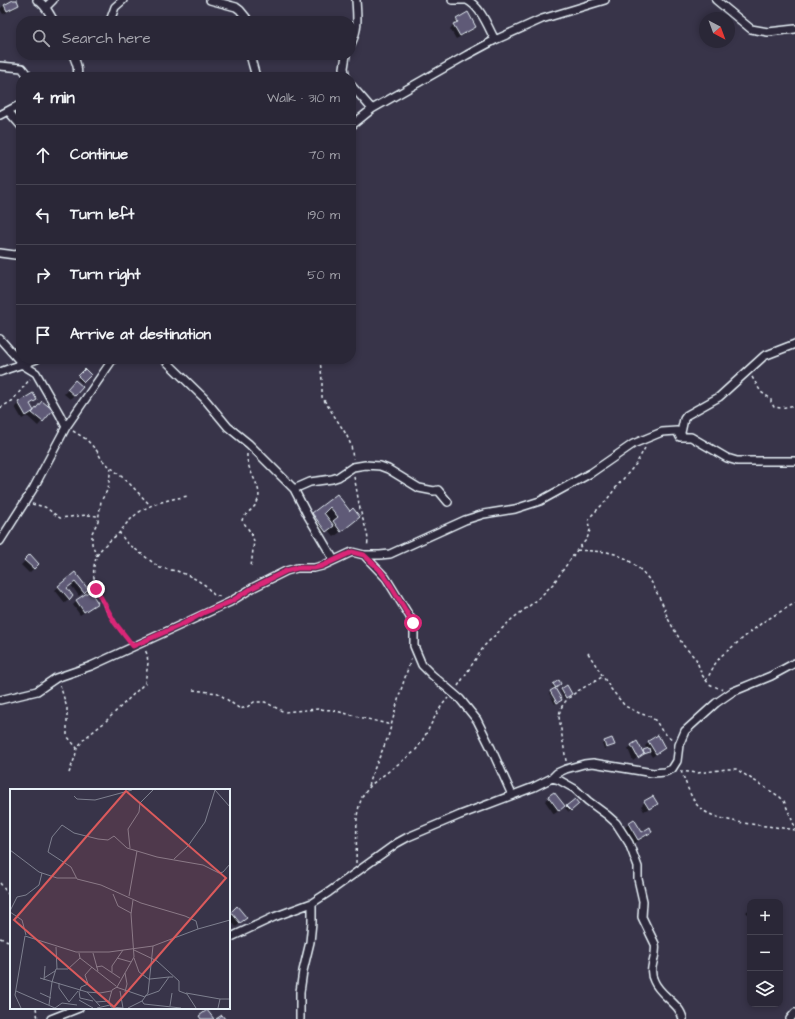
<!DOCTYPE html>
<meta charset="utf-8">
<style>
body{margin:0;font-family:"Architects Daughter",sans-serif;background:#363342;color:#f1f3f6}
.controls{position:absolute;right:12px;bottom:12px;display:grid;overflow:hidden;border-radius:8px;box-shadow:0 2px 6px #0003}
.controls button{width:36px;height:36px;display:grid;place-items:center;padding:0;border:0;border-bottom:1px solid #464452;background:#2a2737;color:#f1f3f6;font:20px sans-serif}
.compass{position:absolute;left:699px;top:12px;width:36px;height:36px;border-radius:50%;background:#2a2737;box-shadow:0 2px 6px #0003;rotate:139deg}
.stop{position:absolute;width:12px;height:12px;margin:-9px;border:3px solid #db2777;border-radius:50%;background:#fff}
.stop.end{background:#db2777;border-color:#fff;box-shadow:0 1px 4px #0008}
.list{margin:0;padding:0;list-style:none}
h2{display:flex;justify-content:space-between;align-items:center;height:52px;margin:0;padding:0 16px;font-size:17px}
h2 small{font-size:13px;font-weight:400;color:#a5a5ad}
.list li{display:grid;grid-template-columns:26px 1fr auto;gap:12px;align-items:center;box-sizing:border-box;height:60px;padding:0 16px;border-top:1px solid #464452}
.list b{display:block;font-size:15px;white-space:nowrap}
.list em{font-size:13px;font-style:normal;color:#a5a5ad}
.icon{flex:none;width:22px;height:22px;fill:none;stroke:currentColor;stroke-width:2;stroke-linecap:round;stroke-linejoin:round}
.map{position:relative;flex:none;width:795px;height:1019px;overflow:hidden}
.search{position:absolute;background:#2a2737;box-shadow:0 2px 6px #0003;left:16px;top:16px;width:340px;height:44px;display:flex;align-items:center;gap:10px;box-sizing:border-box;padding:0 14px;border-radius:16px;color:#a5a5ad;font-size:15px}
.panel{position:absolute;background:#2a2737;box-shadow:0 2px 6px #0003;left:16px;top:72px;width:340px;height:292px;border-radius:16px}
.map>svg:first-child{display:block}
.shadow{fill:#0007}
.building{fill:#5e5a77;stroke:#e8f1f8}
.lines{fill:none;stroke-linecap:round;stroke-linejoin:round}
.street-casing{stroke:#e8f1f8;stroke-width:10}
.path{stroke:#e8f1f8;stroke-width:1.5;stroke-dasharray:3 3;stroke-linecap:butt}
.street{stroke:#2f2a3d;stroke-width:7}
.route{stroke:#db2777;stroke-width:5}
.inset-road{fill:none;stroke:#7e808f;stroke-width:1}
.view{fill:#da5a5c;fill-opacity:0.15;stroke:#da5a5c;stroke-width:2}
.inset-edge{fill:none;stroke:#e8f1f8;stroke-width:2}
</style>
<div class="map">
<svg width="795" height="1019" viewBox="0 0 795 1019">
<rect width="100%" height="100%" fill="#383449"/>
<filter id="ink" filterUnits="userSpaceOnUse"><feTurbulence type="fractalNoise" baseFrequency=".025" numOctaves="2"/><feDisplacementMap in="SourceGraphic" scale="8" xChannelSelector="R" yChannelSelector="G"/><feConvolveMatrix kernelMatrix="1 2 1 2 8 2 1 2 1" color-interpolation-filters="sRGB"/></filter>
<g filter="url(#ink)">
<!-- shadow -->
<path class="shadow" d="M15,0L18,5L14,9L3,14L0,9L4,5Z
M457,19L475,27L471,31L456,39L450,29Z
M85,371L89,375L82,383L77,379Z
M75,382L82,387L70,399L64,394Z
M36,399L29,405L33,412L51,410L38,426L27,416L22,419L15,407L19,403Z
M336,495L349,512L359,517L334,537L328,530L319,537L306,520Z
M30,556L38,564L29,573L21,565Z
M75,574L87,589L79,596L71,585L66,589L72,596L65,603L55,590Z
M77,601L97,603L80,615L73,605Z
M554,684L558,686L554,688L561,700L555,704L549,693L554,689L552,686Z
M562,689L569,696L564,699L560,691Z
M612,739L613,745L604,749L602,744Z
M649,742L664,748L652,757L649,752L642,754L633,761L628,749L632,745L642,752L647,750L645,746Z
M554,793L560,810L554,814L545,801Z
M645,802L657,804L653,808V806L644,811L645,813L641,806Z
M567,806H576L569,812L565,808Z
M634,820L641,833L651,832L647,836L633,844L624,828Z
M750,909V916L746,912Z
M232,912L246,918L236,927L229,918V915Z"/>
<!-- building -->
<path class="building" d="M13,0H17L19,5L7,11L4,5Z
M468,12L476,27L460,36L453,24L458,22L456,19Z
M85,369L91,375L84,382L78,376Z
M75,380L83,387L75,396L67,389Z
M33,393L37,400L30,404L34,411L26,416L18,402Z
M42,401L53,410L43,422L32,413Z
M337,494L350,511L353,508L360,517L341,532L333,521L338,517L330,507L324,513L334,526L326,532L312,513Z
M30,554L39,564L34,569L24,560Z
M75,572L88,589L84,593L75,582L67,588L73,596L70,600L58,586Z
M90,591L98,603L84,612L76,600Z
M559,680L561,684L556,688L553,684Z
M567,685L572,694L566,698L561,689Z
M555,688L562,700L557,703L550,691Z
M658,735L665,748L656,754L648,741Z
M612,738L615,745L606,748L604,741Z
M637,741L644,754L638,758L631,745Z
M649,748L650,752L644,754L643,750Z
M554,792L565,806L559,811L548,796Z
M653,796L658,804L649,809L644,801Z
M575,799L579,804L571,811L566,806Z
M634,819L642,832L650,827L652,832L638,840L628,823Z
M237,906L247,918L240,923L231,912Z
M207,1010L214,1019H201L199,1016Z
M222,1015L225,1019H216Z"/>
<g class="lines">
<defs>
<path id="street" d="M37,0C45,4 49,13 54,21
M210,0L236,7L240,10L249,21
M452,0H466
M467,0C481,7 488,27 495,40
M716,0L751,29L768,32L795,29
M46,7L53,0
M110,21L115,7L123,0
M351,44C359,29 357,16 356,0
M73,55C76,62 79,69 77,77
M250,55L256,77
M0,66L22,68L29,77
M346,77L344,68L346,55
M351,85L372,109
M8,111L21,126
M0,115L21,104
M351,126L372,109L467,55L495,40L542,19L605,0
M0,253L15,255L21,253
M0,339L23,365L36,373L60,415L66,427
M164,359L204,398L228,427L249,444L294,489L308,516L334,560
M0,372C12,367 24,364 37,359
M680,437L684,419L687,415L719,397L764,356L795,344
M294,489L310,482L332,479L338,477L353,467L365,465L380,466L388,469L419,488L434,491L438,490L448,502
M0,541L33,489L66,427L113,359
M364,555L386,578L410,617L414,629V646L422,665L432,675L460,699L477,720L491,748L512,795
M0,700L37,691L56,678L91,666L183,624L230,602L254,587L286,571L297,568H314L322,566L352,552L364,555H380L390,554L465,520L484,514L515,509L540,501L591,473L633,444L662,432L677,431L680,437H691L727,458L737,461H795
M552,778L559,780L575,789L588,801L607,815L616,823L629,843L638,867V879L643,901L642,917L655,944C658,957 647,968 654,981C660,996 680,1003 683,1019
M229,938L274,917L312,903L329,892L397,843L408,837L460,815L534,787L552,778L557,773L566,769L584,764L593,763L653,773L665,772L672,769L677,761L679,745L685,731L716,703L732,692L771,676L795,663
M51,1019L79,1008
M300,1019V992L303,971L310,942L312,922V903
M790,1019L795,1013"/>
</defs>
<!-- street casing -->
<use href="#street" class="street-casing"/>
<!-- path -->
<path class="path" d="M320,359L322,380V397L346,434L351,445L353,459
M752,377L761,392L771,399V402L774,407L781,408L795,405
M0,408L12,401L30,379
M73,431L86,439L97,451L102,460L128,482L150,505
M247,454C246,472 263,486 258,500C255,509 246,512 242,520L251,533L254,541L251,567
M354,477C357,489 358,501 361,513C364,525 370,535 367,547
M32,504L45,507L60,518L87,515L98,516
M119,532L126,542L160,568L177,571L192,577L205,585L214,595L222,597
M577,550L607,552L615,554L627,559L642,571L652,583L665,609L667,617L683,645L696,659L702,675L709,684L723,690
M97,556L92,544V533L98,521L101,501L108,489L111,467
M129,641C112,621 84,584 97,556C101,546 113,539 120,532C123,528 126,524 130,520C145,504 167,500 188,496
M588,653L611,689L625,706L641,714L649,716L656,721L662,731L673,740
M706,681L715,664L721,656L763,622L795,603
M60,685L67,708V736L77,748
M458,686L485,645L512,619L537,600L553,584L577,550L587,539L590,530L588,522L590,517L605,502L618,485L636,464L645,448
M193,690L218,693L240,709L247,707L254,702H265L284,712L318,709L332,710L391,725
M566,761L559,717C560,696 587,687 602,677
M680,771L698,773L727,769H736L780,797L784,801L795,827
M681,771C686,782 690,798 699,807C716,824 770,825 795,830
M69,773L75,757L77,748L84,739L105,722L145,683L148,663L147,654L145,650
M368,786L370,779L388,737L400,693L411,659
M356,863L357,816L359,806L362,797L367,790L372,784L414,752C428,736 433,714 448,698
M0,883L11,898
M0,938L11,942
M36,1008L38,1019"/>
<!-- street -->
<use href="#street" class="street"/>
</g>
</g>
<g class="lines" filter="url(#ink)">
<!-- route -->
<path class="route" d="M96,589L115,623L133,646L183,624L203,613L230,602L254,587L286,571L297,568H314L322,566L352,552L364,555L380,570L391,586L413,623"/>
</g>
<!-- overview -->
<g transform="translate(10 789)">
<rect width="220" height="220" fill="#383449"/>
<path class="inset-road" d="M205,1L220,18M64,7L67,10L85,11L122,1M120,59L118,40L129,23L130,14L143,1M0,61L29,83L47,89H66M164,70L178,57L195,33L205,1M103,105L108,117L121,124M119,107L127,62M0,122L7,108L16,106L29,96L32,84M0,123L12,131L16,146M188,140L220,131M46,158L47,180M124,161L147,172L169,192V202L177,205L186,219M69,164L70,169L106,197M83,164L88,182M107,169L121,173M124,169L129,183L140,191M86,178L92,177L110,189M102,183V177L113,161M115,184L117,195L115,203M30,189L77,203L90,217M34,189L45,182M140,190L159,188M34,191L35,177M49,194V199L59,213M106,198L135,208M6,202L45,219M69,202L70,209L83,212M70,202L71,198L78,195L75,186L82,178M110,202L113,219M77,203L90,204L101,202M30,204L41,209M176,204L210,210M135,207L149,202L159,188H163M69,211L83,219M132,212L134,215L171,219M59,213L68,202M86,213L99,212M39,216L42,193L46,180H58L70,169M160,217L162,204M11,219L5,206L15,147L66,163H99L143,157L188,140L186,132L175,127L131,114L91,96L67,90L61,78L38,63L42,48L52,36L64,44L88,50L98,51L104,47L117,59L147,68L193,76L209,84L213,83L220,75M45,219L52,214L67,216M87,219L100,216M113,219L101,218L99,212L102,201L107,198L124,168L121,125L123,111M118,219L132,212L138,204L143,157M208,219L210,210H220"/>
<path class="view" d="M116,2L216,89L104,218L4,131Z"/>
<rect width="220" height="220" class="inset-edge"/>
</g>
</svg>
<div class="controls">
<button>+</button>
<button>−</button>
<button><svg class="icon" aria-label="layers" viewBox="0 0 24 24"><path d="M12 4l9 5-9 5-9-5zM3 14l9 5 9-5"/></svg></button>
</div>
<svg class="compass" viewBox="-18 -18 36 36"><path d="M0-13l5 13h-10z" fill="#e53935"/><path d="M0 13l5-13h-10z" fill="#a5a5ad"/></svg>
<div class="stop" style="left:413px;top:623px"></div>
<div class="stop end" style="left:96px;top:589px"></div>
<div class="search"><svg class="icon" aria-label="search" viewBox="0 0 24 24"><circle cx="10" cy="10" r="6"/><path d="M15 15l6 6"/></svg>Search here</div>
<section class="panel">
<h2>4 min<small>Walk · 310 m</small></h2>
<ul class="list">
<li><svg class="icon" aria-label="ahead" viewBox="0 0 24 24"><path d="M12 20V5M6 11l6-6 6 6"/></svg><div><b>Continue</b></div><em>70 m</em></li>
<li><svg class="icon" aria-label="left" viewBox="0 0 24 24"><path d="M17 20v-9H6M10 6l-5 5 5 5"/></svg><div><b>Turn left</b></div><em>190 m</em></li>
<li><svg class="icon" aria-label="right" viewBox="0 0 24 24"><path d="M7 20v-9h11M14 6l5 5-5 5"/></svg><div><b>Turn right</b></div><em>50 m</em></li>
<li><svg class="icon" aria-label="arrive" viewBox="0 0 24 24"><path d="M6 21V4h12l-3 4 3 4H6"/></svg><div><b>Arrive at destination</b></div></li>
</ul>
</section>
</div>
